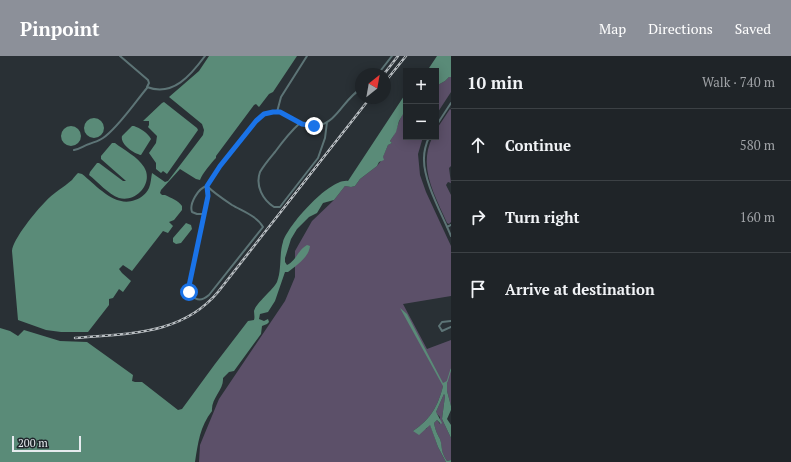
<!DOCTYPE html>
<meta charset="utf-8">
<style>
body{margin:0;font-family:"PT Serif",serif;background:#272c30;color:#f1f3f6}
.controls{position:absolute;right:12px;top:12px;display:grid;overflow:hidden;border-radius:0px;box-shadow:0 2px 10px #0003}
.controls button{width:36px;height:36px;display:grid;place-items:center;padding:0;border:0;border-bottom:1px solid #3c4145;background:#1f2428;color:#f1f3f6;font:20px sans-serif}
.compass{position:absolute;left:355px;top:12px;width:36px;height:36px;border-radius:50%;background:#1f2428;box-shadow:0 2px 10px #0003;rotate:31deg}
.scale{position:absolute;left:12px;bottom:10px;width:69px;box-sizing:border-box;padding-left:4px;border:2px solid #e6ebef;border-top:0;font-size:11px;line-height:14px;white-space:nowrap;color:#e6ebef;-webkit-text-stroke:3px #1f262b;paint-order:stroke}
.stop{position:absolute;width:12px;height:12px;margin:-9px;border:3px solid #1a73e8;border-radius:50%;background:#fff}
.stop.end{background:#1a73e8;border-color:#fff;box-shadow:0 1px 4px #0008}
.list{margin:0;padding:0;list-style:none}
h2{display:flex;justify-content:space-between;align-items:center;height:52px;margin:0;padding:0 16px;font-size:17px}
h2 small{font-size:13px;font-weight:400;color:#a1a4a8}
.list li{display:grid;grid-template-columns:26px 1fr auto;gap:12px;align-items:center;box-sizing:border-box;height:72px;padding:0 16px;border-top:1px solid #3c4145}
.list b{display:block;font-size:15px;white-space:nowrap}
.list em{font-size:13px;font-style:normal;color:#a1a4a8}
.icon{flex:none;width:22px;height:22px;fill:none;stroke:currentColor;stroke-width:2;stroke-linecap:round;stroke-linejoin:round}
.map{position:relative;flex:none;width:451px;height:406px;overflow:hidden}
header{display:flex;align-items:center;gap:24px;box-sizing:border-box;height:56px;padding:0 20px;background:#8c9099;color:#fff}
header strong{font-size:19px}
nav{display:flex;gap:22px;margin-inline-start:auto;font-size:14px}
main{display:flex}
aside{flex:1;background:#1f2428}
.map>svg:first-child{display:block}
.green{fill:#5c5069}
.water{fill:#5a8b78}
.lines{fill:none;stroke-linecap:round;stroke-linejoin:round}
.stream{stroke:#5a8b78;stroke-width:1}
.minor{stroke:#5d7476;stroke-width:2}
.rail-casing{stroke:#b9bec2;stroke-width:2.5}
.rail{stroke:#1f262b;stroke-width:1;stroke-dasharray:3;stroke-linecap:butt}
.route{stroke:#1a73e8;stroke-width:5}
</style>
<header>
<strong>Pinpoint</strong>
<nav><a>Map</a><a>Directions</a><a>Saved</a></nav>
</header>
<main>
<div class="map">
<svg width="451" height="406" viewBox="0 0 451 406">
<rect width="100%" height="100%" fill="#293035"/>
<!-- green -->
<path class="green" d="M449,21H451V36L436,59V30L445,25Z
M406,53V81H423L418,98L420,119L426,136L451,190V240L403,248L427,293L451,284V350L447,335V328L443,330C438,350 431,363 413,375L426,373L430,368L438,391L446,406H199L200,389L219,343L285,245L295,221V195L312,165L334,144L345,130L351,131L355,130L360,123L377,110L381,105L388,89L392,87L390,85C398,74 398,63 406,53Z
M450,53L451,54V110L449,112L451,127L448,126L446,129L451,139V166L449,168L447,167C435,139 418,112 432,82L436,81V74Z
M444,338L445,340L442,363L451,382V404L447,405C440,395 443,393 440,383C437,378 435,373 434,367L437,364L440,368V361L436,357V356Z"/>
<!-- water -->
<path class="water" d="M209,0H297L273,36L269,38L259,51L256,48L254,49L216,100V102C212,106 202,118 200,124L196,123L180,113L161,134L160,137L162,139H165C171,142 178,144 182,150V154L174,164L169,166L173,170L168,177L163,175L132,215L123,209L119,213L122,217L131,225L123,236L119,233L113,242L109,243V249L88,276H61L46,274L18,264L12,195C13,183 36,155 45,146C53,137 64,131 72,124C74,121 76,119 78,117L82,118C96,129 115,152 135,144C141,142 146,138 149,132C151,127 151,122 152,117L165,126L168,125L203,79L204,74L202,68L169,41L199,15Z
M437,0H451V21H449L445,25L436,30V15H427Z
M406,37V53L399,65L396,76L390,85L392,87L388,89L383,101L384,104L379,106L377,110L360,123L355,130L351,131L345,130L334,144L323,147L317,157L309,161L297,173L291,183L285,202V206L287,209C297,204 297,195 307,189L310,190C309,201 296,210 288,216H285L275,245L268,256L260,258L259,263L264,265L268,263L269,266L267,268L262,270L261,278L234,315L229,316L223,322C224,334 211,342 212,355C200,370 198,387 195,406H0V272L10,275L18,280L24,274L60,285L87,286L133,319L132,325L135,326H142L178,354L182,353L215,308L248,265L254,264C255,261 254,258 254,255C256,247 273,234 277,226C282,213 279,198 283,186C288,169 330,122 348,125Z
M164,46L197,72L198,74L167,118L163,115L161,117L156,113V107L149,97L156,87L157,80L148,71L149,69V65H143L162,47Z
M84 72a10 10 0 1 1 20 0a10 10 0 1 1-20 0Z
M61 80a10 10 0 1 1 20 0a10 10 0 1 1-20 0Z
M132,70H134C140,72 148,77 151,83L141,99C133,97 120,88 122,80Z
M112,87H115C124,94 138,101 144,111C154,127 136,147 119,142C108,138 98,126 89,119L90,116L97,107H99L123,125H126L101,103V100Z
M186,167L191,169L192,173L181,187L176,188L173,186V182Z
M400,252L407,258L443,327L447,325V335L451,350V354L447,363L451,369V382L442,363L445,340L444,338L436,356L442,367L441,368L437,364L434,367C435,373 437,378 440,383C443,392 440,395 447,405L451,404V406H446L438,391L430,369L419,379L413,375C431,363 438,350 443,330Z"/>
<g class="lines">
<!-- stream -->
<path class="stream" d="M447,326L451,313"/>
<!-- minor -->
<path class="minor" d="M120,0L148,24L149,27L147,31C173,41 191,19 205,0
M378,18L392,0
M277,56L281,41L307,0
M300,67C290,76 283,85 275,96C270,102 264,109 260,116C255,130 263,144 274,151H280L283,147L318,102L325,82L327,66
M436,70L451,47
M429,81C426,88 424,95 424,102C423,125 442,158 451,180
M74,94C80,93 83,90 89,88C94,86 99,85 103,82C117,73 136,45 147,32
M207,130C214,137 223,143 232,149C242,155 257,160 263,171L209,239C202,245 197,245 191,239L189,230L208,140Z
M204,158H197L192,156C189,148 198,132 207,130L220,110L260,60C281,46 296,73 317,70C338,66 344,42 361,33
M447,171L451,169
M451,265L442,266L439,270L442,275L451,271"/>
<defs>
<path id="rail" d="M384,18L398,0
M385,26L406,0
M75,282C127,277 181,280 218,236L370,42"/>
</defs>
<!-- rail casing -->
<use href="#rail" class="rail-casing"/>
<!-- rail -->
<use href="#rail" class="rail"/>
</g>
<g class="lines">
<!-- route -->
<path class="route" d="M189,236V230L208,140L207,130L220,110L256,65L264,58L273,56H280L302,68L314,70"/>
</g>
</svg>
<div class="controls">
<button>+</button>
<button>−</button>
</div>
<svg class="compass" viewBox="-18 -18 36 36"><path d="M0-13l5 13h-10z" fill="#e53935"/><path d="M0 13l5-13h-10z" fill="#a1a4a8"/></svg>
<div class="scale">200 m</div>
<div class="stop" style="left:189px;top:236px"></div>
<div class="stop end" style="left:314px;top:70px"></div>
</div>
<aside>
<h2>10 min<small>Walk · 740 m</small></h2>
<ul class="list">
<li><svg class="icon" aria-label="ahead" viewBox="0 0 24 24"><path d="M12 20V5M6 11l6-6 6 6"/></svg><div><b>Continue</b></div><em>580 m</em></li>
<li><svg class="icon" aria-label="right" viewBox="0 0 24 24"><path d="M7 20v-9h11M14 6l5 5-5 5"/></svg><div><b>Turn right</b></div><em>160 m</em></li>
<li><svg class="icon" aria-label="arrive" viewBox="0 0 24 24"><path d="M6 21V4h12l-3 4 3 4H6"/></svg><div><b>Arrive at destination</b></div></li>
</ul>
</aside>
</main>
